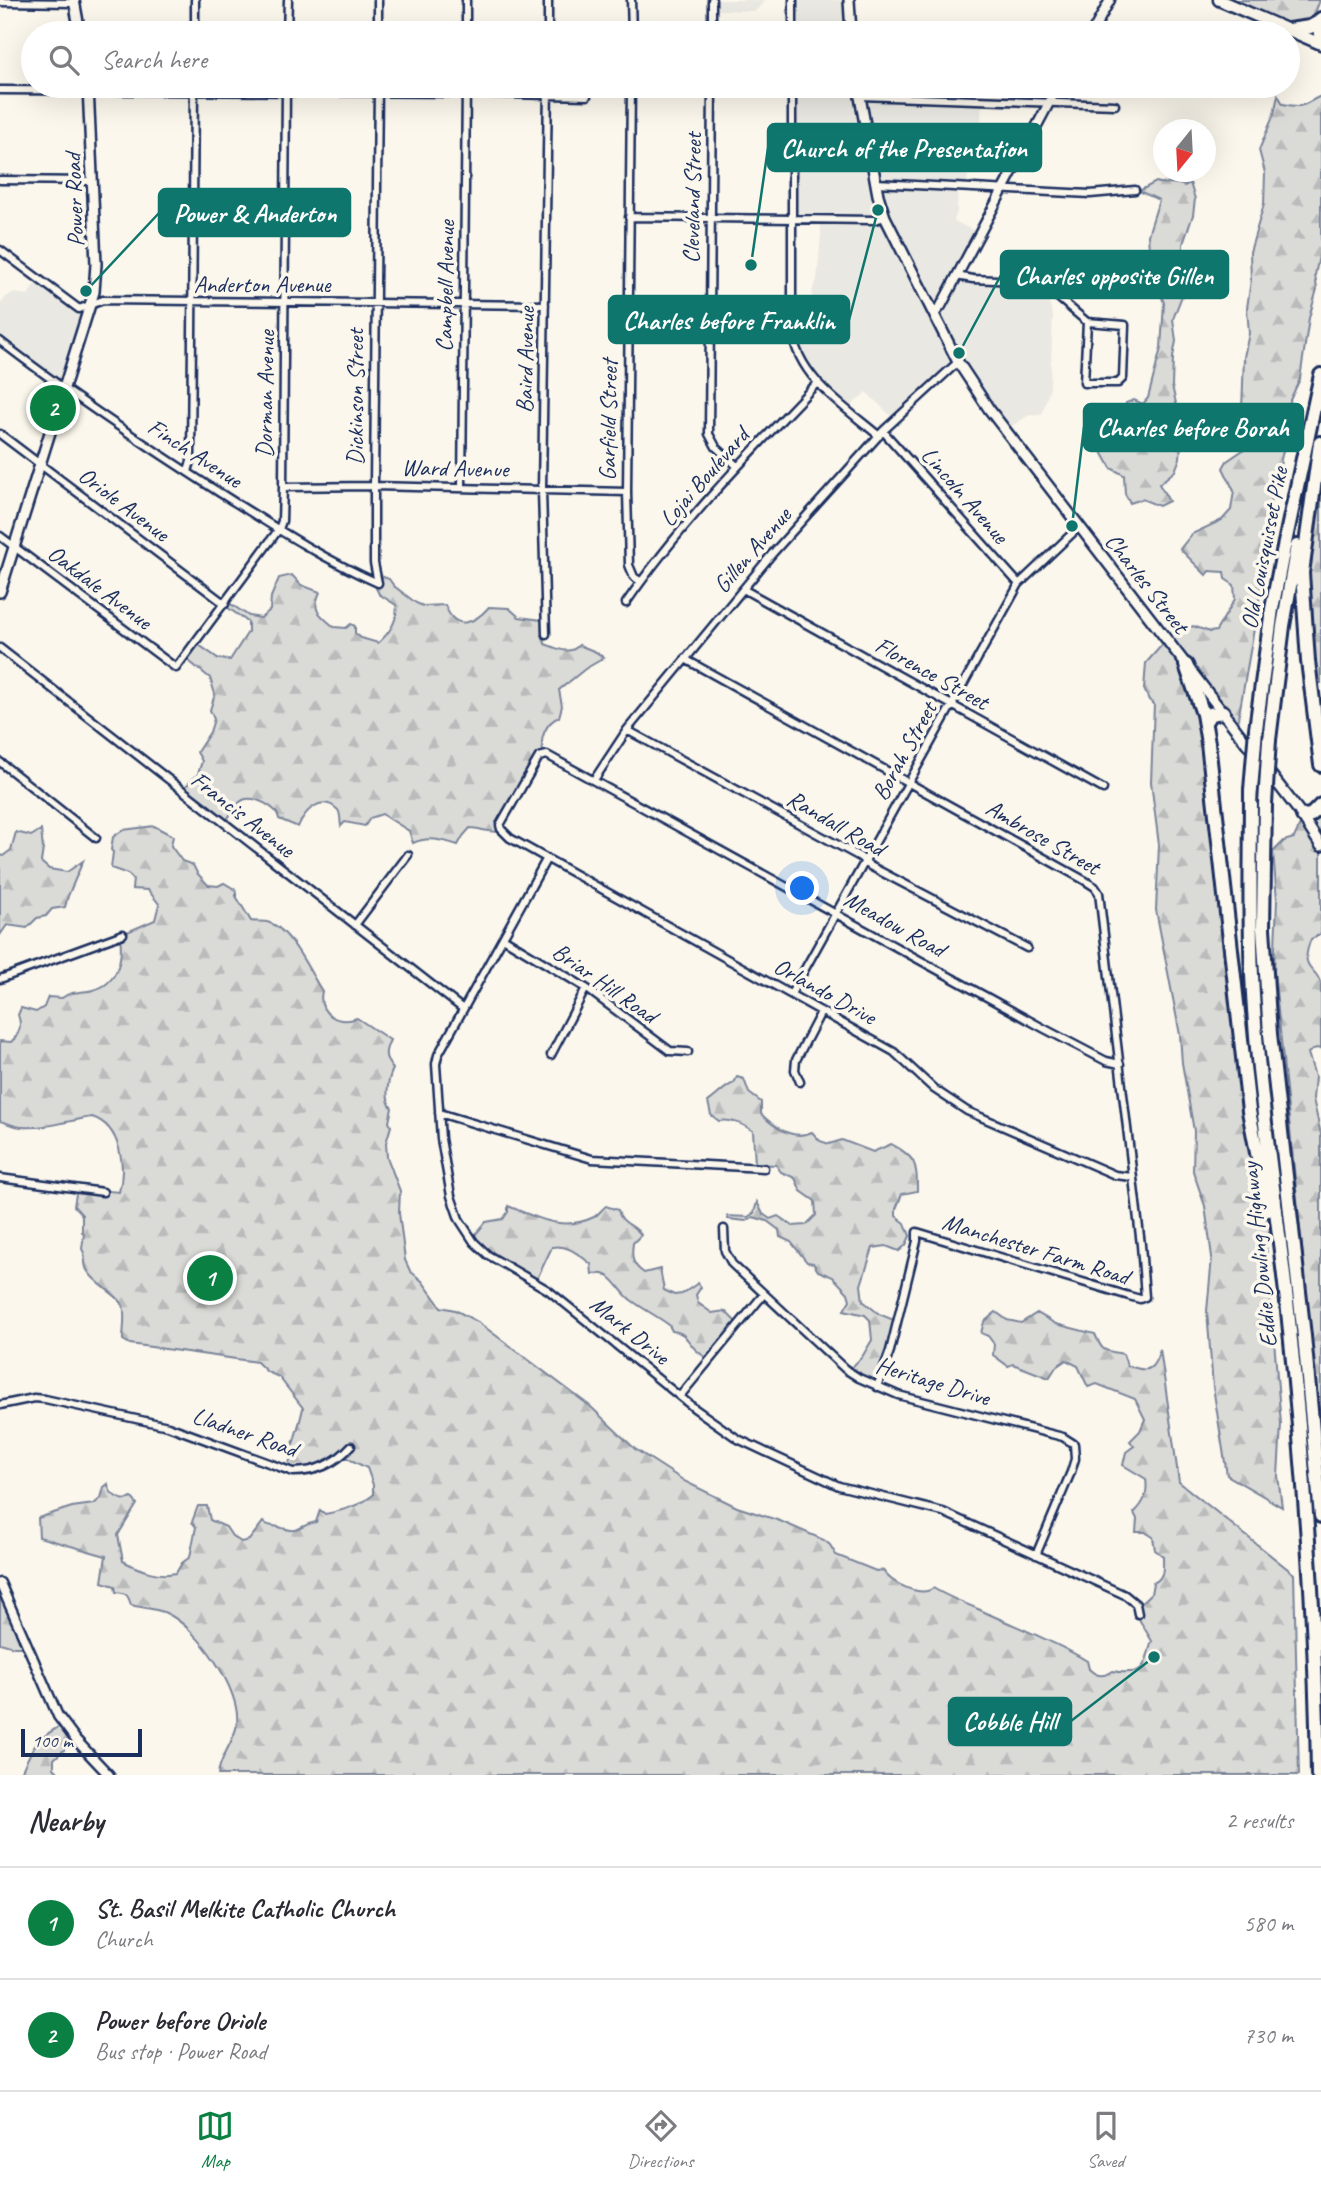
<!DOCTYPE html>
<meta charset="utf-8">
<style>
body{margin:0;font-family:Caveat,sans-serif;background:#f2f2f3;color:#2b2b33}
.compass{position:absolute;left:1153px;top:119px;width:63px;height:63px;border-radius:50%;background:#fff;box-shadow:0 7px 28px #0002;rotate:198deg}
.scale{position:absolute;left:21px;bottom:18px;width:121px;box-sizing:border-box;padding-left:7px;border:4px solid #1b2f5e;border-top:0;font-size:19px;line-height:24px;white-space:nowrap;color:#1b2f5e;-webkit-text-stroke:5px #fbf7ec;paint-order:stroke}
.you{position:absolute;left:803px;top:889px;width:24px;height:24px;margin:-18px;border:5px solid #fff;border-radius:50%;background:#1a73e8;box-shadow:0 0 0 10px #1a73e833}
.badge{display:grid;place-items:center;width:46px;height:46px;border-radius:50%;background:#0b8043;color:#fff;font-size:23px;font-weight:700}
.pin{position:absolute;translate:-50% -50%;border:4px solid #fff;box-shadow:0 2px 7px #0006}
.list{margin:0;padding:0;list-style:none}
h2{display:flex;justify-content:space-between;align-items:center;height:91px;margin:0;padding:0 28px;font-size:30px}
h2 small{font-size:23px;font-weight:400;color:#7c7c81}
.list li{display:grid;grid-template-columns:46px 1fr auto;gap:21px;align-items:center;box-sizing:border-box;height:112px;padding:0 28px;border-top:2px solid #e1e1e2}
.list b{display:block;font-size:26px;white-space:nowrap}
.list p{margin:0;font-size:23px;white-space:nowrap;color:#7c7c81}
.list em{font-size:23px;font-style:normal;color:#7c7c81}
.icon{flex:none;width:38px;height:38px;fill:none;stroke:currentColor;stroke-width:2;stroke-linecap:round;stroke-linejoin:round}
.map{position:relative;flex:none;width:1321px;height:1775px;overflow:hidden}
.search{position:absolute;background:#fff;box-shadow:0 7px 28px #0002;left:21px;right:21px;top:21px;height:77px;display:flex;align-items:center;gap:18px;box-sizing:border-box;padding:0 24px;border-radius:38px;color:#7c7c81;font-size:26px}
.sheet{height:315px;background:#fff}
nav{display:flex;justify-content:space-around;align-items:center;box-sizing:border-box;height:98px;border-top:2px solid #e1e1e2;background:#fff;font-size:19px;color:#7c7c81}
nav a{display:grid;justify-items:center;gap:4px}
nav .on{color:#0b8043}
.map>svg:first-child{display:block}
.built{fill:#eae8e2}
.forest{fill:url(#forest-firs);stroke:#7a849a;stroke-width:2}
.lines{fill:none;stroke-linecap:round;stroke-linejoin:round}
.minor-casing{stroke:#1b2f5e;stroke-width:11}
.tertiary-casing{stroke:#1b2f5e;stroke-width:13}
.secondary-casing{stroke:#1b2f5e;stroke-width:14}
.primary-casing{stroke:#1b2f5e;stroke-width:15}
.motorway-casing{stroke:#1b2f5e;stroke-width:18}
.minor{stroke:#fbf7ec;stroke-width:6}
.tertiary{stroke:#fbf7ec;stroke-width:8}
.secondary{stroke:#fbf7ec;stroke-width:9}
.primary{stroke:#fbf7ec;stroke-width:10}
.motorway{stroke:#fbf7ec;stroke-width:12}
.motorway-bridge-casing{stroke:#1b2f5e;stroke-width:18;stroke-linecap:butt}
.motorway-bridge{stroke:#fbf7ec;stroke-width:12}
.labels{text-anchor:middle;stroke-width:7;stroke-linejoin:round;paint-order:stroke}
.street-label{font-size:24px;fill:#1b2f5e;stroke:#fbf7ec}
.leader{fill:none;stroke:#0f766e;stroke-width:2.5}
.callout-dot{fill:#0f766e;stroke:#fbf7ec;stroke-width:2.5}
.callout{fill:#0f766e;stroke:#0f766e;stroke-width:2.5}
.callout-label{font-size:26px;text-anchor:middle;font-weight:bold;fill:#fff}
</style>
<div class="map">
<svg width="1321" height="1775" viewBox="0 0 1321 1775">
<defs>
<pattern id="forest-firs" width="22" height="20" patternUnits="userSpaceOnUse" patternTransform="scale(1.75)"><rect width="22" height="20" fill="#dadad7"/><path d="M5 1l3.5 6h-7zM16 11l3.5 6h-7z" fill="#babbbb"/></pattern>
</defs>
<rect width="100%" height="100%" fill="#fbf7ec"/>
<filter id="ink" filterUnits="userSpaceOnUse"><feTurbulence type="fractalNoise" baseFrequency=".0143" numOctaves="2"/><feDisplacementMap in="SourceGraphic" scale="14" xChannelSelector="R" yChannelSelector="G"/><feConvolveMatrix kernelMatrix="1 2 1 2 8 2 1 2 1" color-interpolation-filters="sRGB"/></filter>
<g filter="url(#ink)">
<!-- built -->
<path class="built" d="M712,0H766L755,11L713,10Z
M793,0H849L850,33H793Z
M792,86H859L860,93L877,95H962L982,99L981,123L985,132L983,141L977,147L976,156L969,162L967,185L958,187L957,211L954,221L977,232L959,274L1047,278L1050,281L1052,287L1048,299L1053,316L1050,388L1042,414H1031L1007,429L962,363L894,419L866,392L850,407L818,378L797,353L792,315L811,313L813,288L817,280L821,234L820,217H792Z
M39,278L81,306L89,305L63,388L0,340V305L6,297L13,293L28,295Z"/>
<!-- forest -->
<path class="forest" d="M1231,0H1320L1310,26L1285,22Z
M1278,95L1283,104C1306,109 1303,104 1321,96V247L1315,275L1317,289L1309,318L1300,379L1290,400L1291,420L1281,459L1279,479L1271,495L1265,566L1237,726L1217,708L1209,706L1204,723L1270,1229L1266,1244L1281,1424L1278,1476L1282,1507L1227,1475L1213,1387L1207,1311L1212,1257L1205,1206L1193,1171L1194,1131L1182,1063L1180,1035L1156,910L1159,845L1151,782L1154,704L1149,700L1144,689L1146,663L1169,637L1193,626L1210,632L1216,631L1235,599L1234,585L1225,579L1224,572L1209,571L1206,575L1180,549L1192,534L1222,520L1231,510L1234,491L1223,468L1227,461L1243,450L1248,438L1242,410L1244,357L1249,333L1247,308L1251,280L1250,252L1264,204L1265,173L1259,150L1274,114Z
M1156,182C1165,186 1175,180 1184,186L1190,183L1195,199L1193,215L1183,244V293L1173,319L1176,341L1173,357L1172,386L1182,429L1180,458L1175,471L1159,484L1169,501L1159,506L1142,499L1130,503L1125,494L1124,475L1111,468L1101,450L1114,448L1119,443L1126,403L1134,400L1143,404L1148,398L1161,348L1164,303L1158,287L1105,282L1137,271L1150,264L1148,235L1159,200L1139,191Z
M1321,438V683L1311,684L1301,573Z
M373,573L389,579L394,586L416,603L423,606L445,605C455,632 474,624 489,607L509,608L519,617L542,620L545,644C557,648 569,656 579,645L596,652L604,658L585,669L559,690L562,706L559,717C546,722 538,740 544,753L510,808L501,831C492,834 480,828 470,828L463,836L458,845C442,840 428,836 413,843L409,831L382,814L370,818L365,826L345,822L341,826C340,822 341,814 338,810C321,793 304,812 298,827L279,819C278,807 253,795 243,800C235,804 230,816 225,823L183,789L198,774L202,761L197,752L210,732L214,719L210,710L215,694L210,678L185,658L196,643L219,659L230,660L248,632V622L224,605L226,601L249,616L261,618L270,610L271,597L279,578L292,575L301,585L320,592C311,612 320,614 334,627L346,628L351,624L355,626V633L361,638L378,643C389,634 399,619 396,605L379,594L371,578Z
M1321,809V934L1311,939C1298,972 1317,965 1321,985C1321,1005 1321,1029 1321,1049L1316,1048L1308,1053L1315,1076L1313,1099L1321,1134V1436L1274,971L1277,900L1273,852L1284,841L1294,838L1304,816L1307,815L1318,818Z
M154,826L173,836L171,846L182,861L193,865L197,873L208,885L218,886L224,883L236,890V896L251,921C256,922 264,921 267,922C290,927 310,973 322,991C317,1014 338,1025 357,1018L390,1040C384,1052 384,1058 393,1069C388,1079 384,1099 392,1108L389,1122L391,1126L386,1143L387,1157L400,1191L399,1213L405,1260L410,1271L422,1281L441,1307L455,1310L478,1322L590,1406L635,1449L686,1482L737,1507L780,1521L824,1540L830,1545L836,1555L876,1571L883,1570C889,1583 922,1598 933,1588C948,1597 962,1602 978,1609C1013,1626 1053,1640 1087,1661L1089,1669C1097,1677 1104,1677 1113,1671C1120,1673 1123,1672 1130,1672C1147,1672 1147,1654 1152,1641L1140,1621L1137,1607L1151,1594L1153,1583C1165,1578 1163,1568 1163,1556L1155,1550L1153,1537L1145,1532H1136L1137,1519L1134,1513C1145,1502 1148,1494 1146,1479L1123,1465L1126,1452L1134,1446L1130,1441L1140,1431L1145,1419L1135,1399L1097,1384L1088,1387L1078,1366L1066,1360L1056,1367L1049,1378L1013,1364L1008,1366L993,1355L994,1344L988,1336L981,1333L984,1322L996,1312L1007,1320L1021,1323L1037,1313L1056,1324L1095,1334C1103,1353 1103,1350 1123,1354L1127,1365C1149,1374 1154,1370 1160,1349L1179,1482L1294,1574L1299,1775H218C219,1757 234,1743 237,1724C241,1689 198,1629 168,1614C157,1608 142,1608 131,1605C128,1595 127,1593 116,1592L115,1586L102,1582L106,1556L39,1537L38,1518L72,1507L94,1504L101,1498L104,1487L108,1484C109,1495 122,1503 132,1498L137,1504L118,1535L123,1561C140,1570 157,1577 176,1573L182,1563L190,1557L196,1527L192,1522L198,1506H207L210,1520L226,1527L232,1536L241,1542L249,1540L263,1522C269,1527 272,1525 279,1527C304,1535 294,1526 316,1522L320,1510L325,1514C341,1511 361,1505 373,1495V1485L367,1468L343,1456L320,1469L289,1470C289,1449 299,1429 303,1408L279,1377L267,1372L257,1362L130,1344L123,1340C123,1330 126,1315 123,1306C120,1295 95,1285 87,1270C83,1263 87,1256 82,1249L84,1233L82,1232V1215L74,1206L77,1188L119,1192C126,1167 121,1126 92,1117C71,1120 44,1129 22,1127C15,1127 7,1123 0,1121V1041L11,1042C20,1034 22,1025 18,1015L21,1008L36,1012L44,1007L48,997L62,998C73,990 81,993 93,990C119,984 123,957 120,935L155,920L159,904L148,890L132,889L133,879L128,874L111,868L113,852L111,850L113,837L123,830Z
M41,830L43,849L41,862L49,869L67,872L83,861L68,896L65,907L52,909L46,916L37,918L27,928L7,925L0,935V855L3,856L11,850L16,832L31,836Z
M737,1077L744,1079L749,1093L761,1102V1114C774,1127 793,1141 812,1132L820,1141L829,1144L842,1140L873,1152L891,1144C916,1157 917,1163 917,1191L902,1194L896,1209V1216L905,1223L910,1236L906,1245L899,1251L886,1246L873,1248L861,1285L863,1301L879,1314L896,1321L877,1382L860,1376L850,1369L862,1357L872,1340L870,1320L865,1315L844,1310L850,1300L848,1293L833,1277L818,1271L813,1263L807,1262L791,1242L780,1237L779,1230L767,1221L753,1217L746,1221L728,1219L727,1216L748,1217L754,1213L757,1202L763,1214L770,1219L778,1216L793,1226L806,1225L816,1215L815,1201L801,1191L795,1178L781,1172L776,1165L755,1164L753,1131C742,1123 732,1119 719,1121L711,1115L708,1102C717,1096 724,1087 734,1083Z
M508,1206C538,1218 563,1232 594,1217C598,1215 602,1209 606,1206L618,1210C621,1225 635,1224 641,1235L633,1243C631,1257 632,1265 644,1273L660,1269L664,1290L674,1295L682,1294L698,1283L701,1287L696,1295L698,1303L712,1313L725,1311L738,1324L710,1360C705,1357 699,1353 695,1349C686,1340 686,1332 672,1331L669,1325C657,1316 643,1309 631,1300C617,1290 614,1270 592,1274L591,1264C579,1255 568,1244 552,1247L536,1281C513,1268 490,1257 473,1237L486,1222L503,1219L508,1212Z
M0,1577L27,1647H14L0,1643Z
M66,1723L77,1738L54,1759V1768L61,1775H20C34,1744 35,1739 66,1723Z"/>
<g class="lines">
<defs>
<path id="minor" d="M631,0L632,33
M0,2L74,3
M195,33V0
M287,33L288,0
M378,33V0
M466,33V0
M548,33V0
M712,33V0
M793,33V0
M631,86L627,492L629,565L634,577L640,581
M712,86L709,434L716,447L737,466
M792,86V331C798,378 845,407 879,436
M0,90L466,93L587,96
M860,96L1115,105
M0,180L93,181
M876,183L1090,194L1135,190
M629,217L875,220L885,217
M0,250L79,309L103,300L545,305
M956,276L973,279L1040,282L1087,322L1125,325L1123,378L1118,383H1084L1087,322
M0,341C71,396 145,445 220,493C271,525 323,559 378,583
M883,431L1019,584
M0,434L225,604
M188,472L191,461L194,86
M283,487L374,486L627,492
M462,488L466,86
M0,536L176,668L279,529L282,521L283,487L286,86
M378,583L374,563V486L378,86
M743,589L1103,789
M626,603C681,523 751,452 818,382
M546,634L542,490L548,86
M0,648L463,1009
M685,659L1084,880L1095,887L1099,893L1141,1245L1145,1297L1140,1299L1129,1296L917,1232V1241L890,1351L877,1387
M627,730L860,857L870,866L1027,948
M0,762L96,838
M594,780L627,730L772,554L883,431L958,362
M547,858L438,1055L436,1064L441,1139L451,1196L459,1219L474,1242L488,1255L548,1290L694,1408L738,1439L839,1486L943,1512L1125,1595L1136,1604L1138,1614
M355,925L408,855
M503,938L586,988L670,1051L688,1052
M0,979L123,934
M791,994L1019,584L1079,527
M551,1055L586,988
M1120,1064L1106,1061L1043,1028L547,755L539,757L500,825L501,829L510,838L894,1052L934,1089L967,1111L1115,1175L1132,1177
M800,1082L795,1070L796,1060L821,1012
M439,1113L592,1159L764,1168
M0,1178L103,1192
M724,1229L725,1251L732,1264L845,1369L859,1378L898,1395L1063,1437L1074,1444L1075,1459L1071,1472L1036,1555
M680,1396L764,1294
M0,1405L34,1398L45,1399L168,1426L293,1472C316,1472 336,1463 351,1446"/>
<path id="tertiary" d="M1092,33L1110,0
M935,313L941,306L1058,86
M0,1583L58,1716L76,1740L109,1775"/>
<path id="secondary" d="M74,0L80,33
M849,0L851,33
M858,86L878,195L885,217L958,362L989,409L1298,810L1321,846
M0,592L94,292L96,264L88,86"/>
<path id="primary" d="M1219,0L1321,44"/>
<path id="motorway" d="M1321,19L1319,26L1321,42
M1289,30L1310,27L1319,22
M1320,443L1302,573L1308,661L1321,765
M1186,665L1203,714L1208,743L1249,1111L1268,1210
M1205,722L1210,714L1223,712
M1256,729L1272,609L1283,552L1321,375
M1269,740L1283,626L1297,546
M1251,790C1251,852 1249,913 1252,975C1257,1087 1276,1199 1288,1311C1304,1465 1316,1620 1318,1775
M1265,804L1263,928L1270,1034L1304,1336L1321,1516
M1303,816L1311,815L1321,805"/>
</defs>
<!-- minor casing -->
<use href="#minor" class="minor-casing"/>
<!-- tertiary casing -->
<use href="#tertiary" class="tertiary-casing"/>
<!-- secondary casing -->
<use href="#secondary" class="secondary-casing"/>
<!-- primary casing -->
<use href="#primary" class="primary-casing"/>
<!-- motorway casing -->
<use href="#motorway" class="motorway-casing"/>
<!-- minor -->
<use href="#minor" class="minor"/>
<!-- tertiary -->
<use href="#tertiary" class="tertiary"/>
<!-- secondary -->
<use href="#secondary" class="secondary"/>
<!-- primary -->
<use href="#primary" class="primary"/>
<!-- motorway -->
<use href="#motorway" class="motorway"/>
<defs>
<path id="motorway-bridge" d="M1251,790L1256,729
M1265,804L1269,740"/>
</defs>
<!-- motorway-bridge casing -->
<use href="#motorway-bridge" class="motorway-bridge-casing"/>
<!-- motorway-bridge -->
<use href="#motorway-bridge" class="motorway-bridge"/>
</g>
</g>
<g class="labels">
<!-- street labels -->
<g class="street-label">
<text transform="translate(692 198) rotate(-89)" y="8">Cleveland Street</text>
<text transform="translate(74 200) rotate(-92)" y="8">Power Road</text>
<text x="262" y="292">Anderton Avenue</text>
<text transform="translate(445 286) rotate(-89)" y="8">Campbell Avenue</text>
<text transform="translate(525 360) rotate(-89)" y="8">Baird Avenue</text>
<text transform="translate(265 394) rotate(-89)" y="8">Dorman Avenue</text>
<text transform="translate(355 397) rotate(-90)" y="8">Dickinson Street</text>
<text transform="translate(608 420) rotate(-89)" y="8">Garfield Street</text>
<text transform="translate(195 453) rotate(33)" y="8">Finch Avenue</text>
<text transform="translate(455 468) rotate(1)" y="8">Ward Avenue</text>
<text transform="translate(704 477) rotate(-49)" y="8">Lojai Boulevard</text>
<text transform="translate(965 495) rotate(49)" y="8">Lincoln Avenue</text>
<text transform="translate(124 504) rotate(37)" y="8">Oriole Avenue</text>
<text transform="translate(1264 548) rotate(-79)" y="8">Old Louisquisset Pike</text>
<text transform="translate(752 550) rotate(-49)" y="8">Gillen Avenue</text>
<text transform="translate(1147 583) rotate(52)" y="8">Charles Street</text>
<text transform="translate(100 587) rotate(37)" y="8">Oakdale Avenue</text>
<text transform="translate(932 673) rotate(29)" y="8">Florence Street</text>
<text transform="translate(904 751) rotate(-61)" y="8">Borah Street</text>
<text transform="translate(243 814) rotate(38)" y="8">Francis Avenue</text>
<text transform="translate(836 823) rotate(30)" y="8">Randall Road</text>
<text transform="translate(1043 837) rotate(30)" y="8">Ambrose Street</text>
<text transform="translate(895 924) rotate(29)" y="8">Meadow Road</text>
<text transform="translate(605 983) rotate(35)" y="8">Briar Hill Road</text>
<text transform="translate(825 991) rotate(29)" y="8">Orlando Drive</text>
<text transform="translate(1036 1249) rotate(17)" y="8">Manchester Farm Road</text>
<text transform="translate(1259 1255) rotate(-96)" y="8">Eddie Dowling Highway</text>
<text transform="translate(630 1330) rotate(39)" y="8">Mark Drive</text>
<text transform="translate(933 1381) rotate(17)" y="8">Heritage Drive</text>
<text transform="translate(245 1432) rotate(19)" y="8">Lladner Road</text>
</g>
</g>
<!-- callouts -->
<path class="leader" d="M751 265L768 148M86 291L159 213M959 353L1001 275M878 210L849 320M1072 526L1084 427M1154 1657L1071 1721"/>
<g class="callout-dot">
<circle cx="751" cy="265" r="7"/>
<circle cx="86" cy="291" r="7"/>
<circle cx="959" cy="353" r="7"/>
<circle cx="878" cy="210" r="7"/>
<circle cx="1072" cy="526" r="7"/>
<circle cx="1154" cy="1657" r="7"/>
</g>
<g class="callout">
<rect x="768" y="124" width="273" height="47" rx="7"/>
<rect x="159" y="189" width="191" height="47" rx="7"/>
<rect x="1001" y="251" width="227" height="47" rx="7"/>
<rect x="609" y="296" width="240" height="47" rx="7"/>
<rect x="1084" y="404" width="219" height="47" rx="7"/>
<rect x="949" y="1698" width="122" height="47" rx="7"/>
</g>
<g class="callout-label">
<text x="904" y="157">Church of the Presentation</text>
<text x="255" y="222">Power &amp; Anderton</text>
<text x="1114" y="284">Charles opposite Gillen</text>
<text x="729" y="329">Charles before Franklin</text>
<text x="1193" y="436">Charles before Borah</text>
<text x="1010" y="1730">Cobble Hill</text>
</g>
</svg>
<svg class="compass" viewBox="-18 -18 36 36"><path d="M0-13l5 13h-10z" fill="#e53935"/><path d="M0 13l5-13h-10z" fill="#7c7c81"/></svg>
<div class="scale">100 m</div>
<div class="you"></div>
<div class="pin badge" style="left:210px;top:1278px">1</div>
<div class="pin badge" style="left:53px;top:408px">2</div>
<div class="search"><svg class="icon" aria-label="search" viewBox="0 0 24 24"><circle cx="10" cy="10" r="6"/><path d="M15 15l6 6"/></svg>Search here</div>
</div>
<section class="sheet">
<h2>Nearby<small>2 results</small></h2>
<ul class="list">
<li><span class="badge">1</span><div><b>St. Basil Melkite Catholic Church</b><p>Church</p></div><em>580 m</em></li>
<li><span class="badge">2</span><div><b>Power before Oriole</b><p>Bus stop · Power Road</p></div><em>730 m</em></li>
</ul>
</section>
<nav>
<a class="on"><svg class="icon" aria-label="map" viewBox="0 0 24 24"><path d="M3 6l6-2 6 2 6-2v14l-6 2-6-2-6 2zM9 4v14M15 6v14"/></svg>Map</a>
<a><svg class="icon" aria-label="directions" viewBox="0 0 24 24"><path d="M12 3l9 9-9 9-9-9zM9 14v-3h6M13 9l2 2-2 2"/></svg>Directions</a>
<a><svg class="icon" aria-label="saved" viewBox="0 0 24 24"><path d="M7 4h10v16l-5-4-5 4z"/></svg>Saved</a>
</nav>
